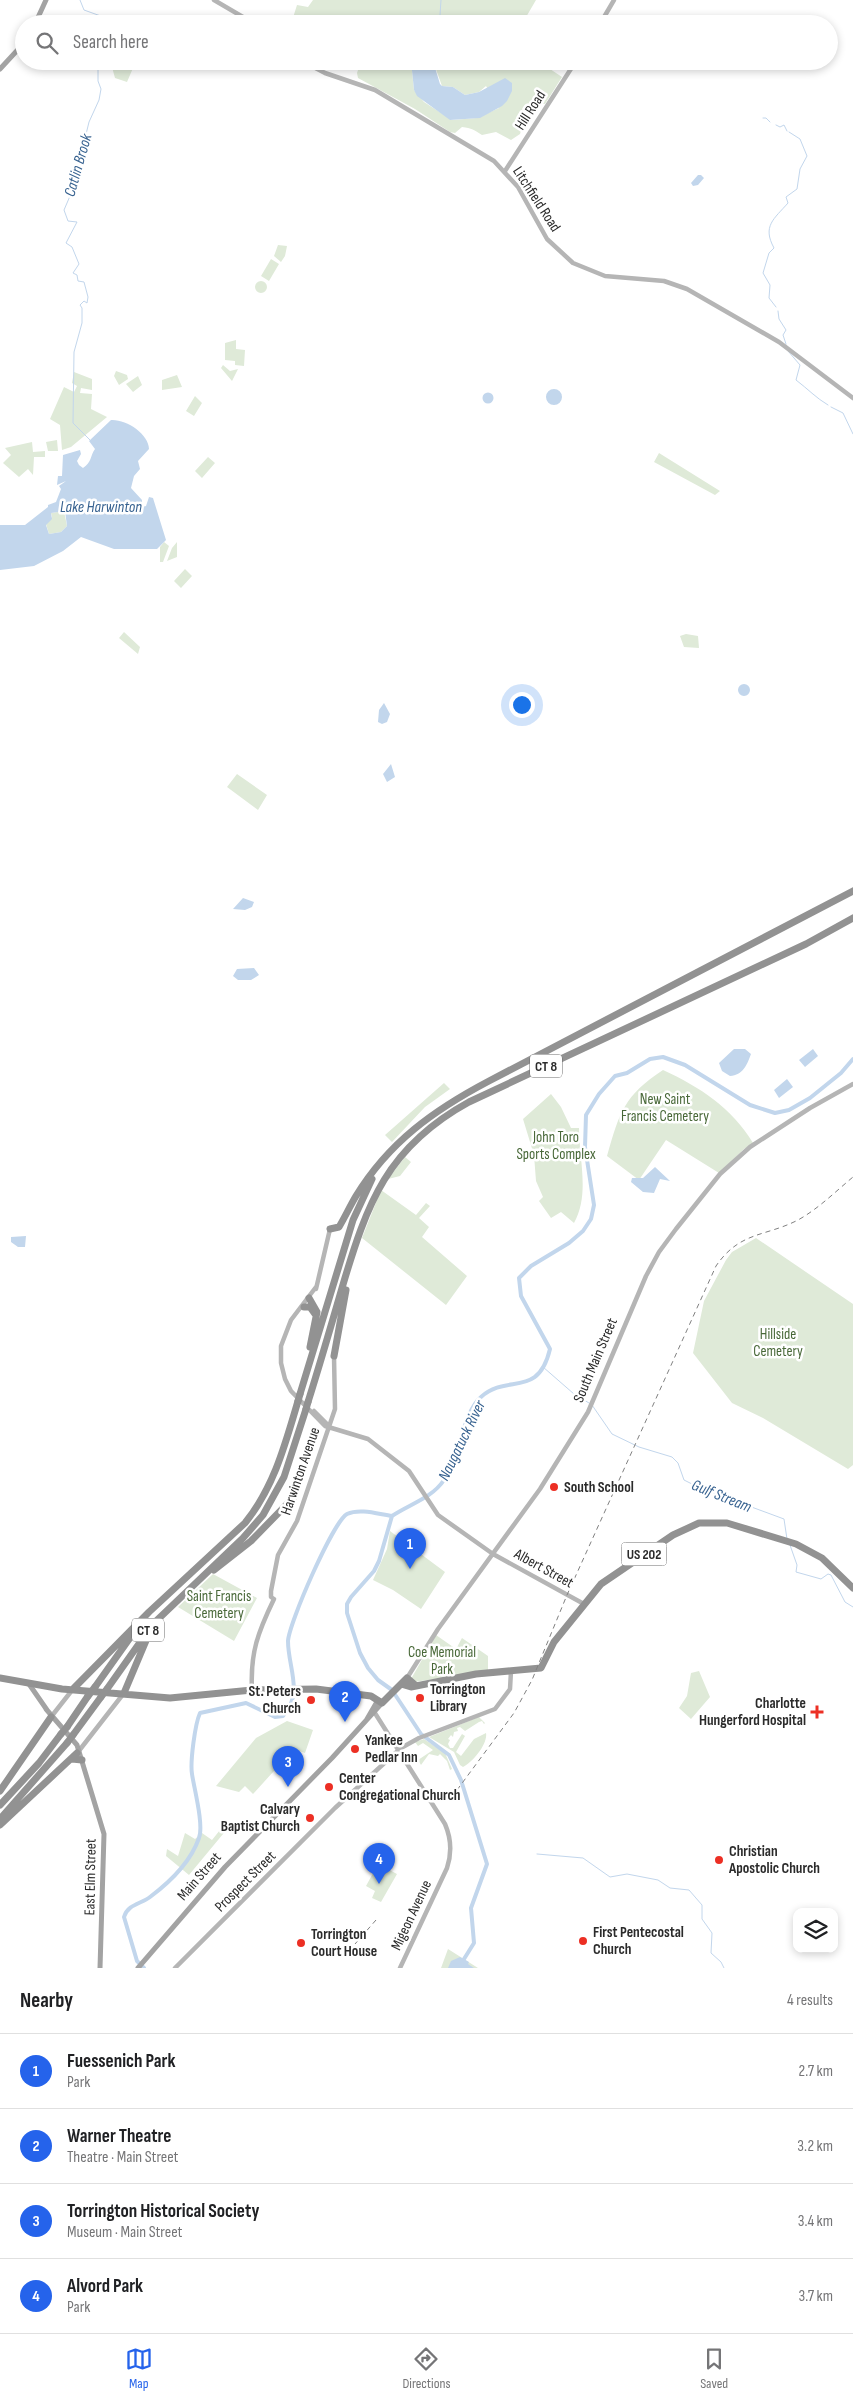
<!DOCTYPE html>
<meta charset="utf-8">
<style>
body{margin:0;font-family:"Sofia Sans Condensed",sans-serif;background:#f6f6f6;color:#202124}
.controls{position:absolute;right:15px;bottom:15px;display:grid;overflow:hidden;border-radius:10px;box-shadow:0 2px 8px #0003}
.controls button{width:45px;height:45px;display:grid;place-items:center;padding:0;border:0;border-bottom:1px solid #e0e0e0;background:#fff;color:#202124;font:25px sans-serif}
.you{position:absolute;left:521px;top:704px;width:18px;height:18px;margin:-12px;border:4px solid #fff;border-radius:50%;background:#1a73e8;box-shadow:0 0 0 8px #1a73e833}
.badge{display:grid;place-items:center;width:32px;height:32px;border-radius:50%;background:#2563eb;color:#fff;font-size:16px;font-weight:700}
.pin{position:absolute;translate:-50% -41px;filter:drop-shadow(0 1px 2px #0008)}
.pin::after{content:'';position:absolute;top:26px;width:18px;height:15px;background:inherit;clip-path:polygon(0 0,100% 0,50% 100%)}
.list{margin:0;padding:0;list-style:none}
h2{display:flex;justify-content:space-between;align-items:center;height:65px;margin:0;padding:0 20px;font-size:21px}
h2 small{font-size:16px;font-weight:400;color:#757577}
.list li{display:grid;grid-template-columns:32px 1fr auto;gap:15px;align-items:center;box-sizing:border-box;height:75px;padding:0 20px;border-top:1px solid #e0e0e0}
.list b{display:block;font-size:19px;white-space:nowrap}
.list p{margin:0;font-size:16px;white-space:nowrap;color:#757577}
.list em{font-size:16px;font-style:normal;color:#757577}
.icon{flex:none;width:28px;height:28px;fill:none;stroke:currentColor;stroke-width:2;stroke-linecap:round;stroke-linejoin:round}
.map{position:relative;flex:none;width:853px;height:1968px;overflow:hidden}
.search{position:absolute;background:#fff;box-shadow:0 2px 8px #0003;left:15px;right:15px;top:15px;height:55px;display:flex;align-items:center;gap:12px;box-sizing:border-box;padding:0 18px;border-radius:28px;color:#757577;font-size:19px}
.sheet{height:365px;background:#fff}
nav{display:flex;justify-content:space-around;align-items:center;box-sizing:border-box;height:70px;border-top:1px solid #e0e0e0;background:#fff;font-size:14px;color:#757577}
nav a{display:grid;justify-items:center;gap:2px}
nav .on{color:#2563eb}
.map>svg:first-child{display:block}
.green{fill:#dfead8}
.water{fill:#c2d6ec;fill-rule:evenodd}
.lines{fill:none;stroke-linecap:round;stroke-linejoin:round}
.stream{stroke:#c2d6ec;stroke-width:1}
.river{stroke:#c2d6ec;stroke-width:4}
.secondary{stroke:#b5b5b5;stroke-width:4.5}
.primary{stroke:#a3a3a3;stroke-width:5}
.highway{stroke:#929292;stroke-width:7}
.rail{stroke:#808080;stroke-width:1;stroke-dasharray:5 4;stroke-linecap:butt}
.highway-bridge{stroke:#929292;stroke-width:7}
.poi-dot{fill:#ec2f24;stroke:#fff;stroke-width:2}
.labels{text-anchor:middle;stroke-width:5;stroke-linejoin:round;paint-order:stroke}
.shield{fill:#fff;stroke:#6b6b6b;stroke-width:1}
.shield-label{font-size:14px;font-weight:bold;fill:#2b2b2b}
.street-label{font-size:15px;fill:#2b2b2b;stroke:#fff}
.park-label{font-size:15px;fill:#486838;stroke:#fff}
.poi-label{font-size:15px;font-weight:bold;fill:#2b2b2b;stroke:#fff;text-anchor:start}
.water-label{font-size:16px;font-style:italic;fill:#376290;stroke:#fff}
</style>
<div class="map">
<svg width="853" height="1968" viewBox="0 0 853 1968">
<rect width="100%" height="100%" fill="#fff"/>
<!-- green -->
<path class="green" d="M313,0H536L522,24H291L297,5L308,7Z
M113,61H136L127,82L115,78L112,67Z
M361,61H411L414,90L424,102L452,120L477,118L499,108L486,86L479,92L465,95L453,87L442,86L433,61H552L550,69L562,77L545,104L534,102L529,104L520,134L511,140L496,132L482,135C474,130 472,128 462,127L455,133L450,132L415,109L358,78L357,73Z
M278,245L287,246L285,256L281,262L274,256Z
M271,259L279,264L269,281L261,276Z
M255 287a6 6 0 1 1 12 0a6 6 0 1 1-12 0Z
M236,340V349L245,350L244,366L235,365V361L225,360V343Z
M223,365L230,371L238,369L232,381L221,368Z
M116,371L127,375L128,379L119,385L114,376Z
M74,372L92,379V390L81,388L80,393L92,394L91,409L107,417L71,447L62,450L60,425L50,419L64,387L74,392L77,386L72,383Z
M177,375L182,387L162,390V380Z
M138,376L142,385L133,392L126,384Z
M195,396L202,403L194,416L186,411Z
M57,440L58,451H48L46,442Z
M32,442L33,452L45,451V457H34L33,475L28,469L19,477L3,463L11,455L5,448Z
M659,453L720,491L715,495L654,462Z
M208,457L215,463L202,478L195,471Z
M64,511L67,526L61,532L49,534L46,524L52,517L51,513Z
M164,542L169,546L163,562H160V547Z
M177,542V557L167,561L172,548Z
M185,569L192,576L181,588L174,581Z
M124,632L140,647L138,654L119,638Z
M686,634L698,636L699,648L684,647L680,636Z
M237,774L267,795L258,810L227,787Z
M663,1070C700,1087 732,1108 753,1143L744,1149L719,1173L666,1140L639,1180L607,1156C620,1111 624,1096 663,1070Z
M444,1083L450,1089L425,1107L392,1142L385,1135Z
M551,1094L561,1107L571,1128H579C579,1159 590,1195 574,1223L561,1212L551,1218L539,1201L543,1197L536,1181L534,1155L523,1119Z
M405,1157L411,1162L400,1176L388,1179Z
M381,1190L416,1215L426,1203L430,1206L419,1218L429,1227L422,1237L467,1276L446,1305L362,1238Z
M756,1238L853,1304V1465L848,1469L763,1418L732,1403L693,1353L704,1301L726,1260L732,1252Z
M390,1531L445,1572L421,1609L393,1590L373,1580L387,1549Z
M213,1574L257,1598L234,1641L178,1607Z
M436,1635L456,1649L462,1638L488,1656V1671L414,1682L411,1679Z
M699,1671L710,1697L691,1719L679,1708L687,1696L691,1673Z
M479,1717L485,1723L484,1724L482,1721L479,1722L465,1731L460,1727L457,1728L458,1731L454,1732L453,1737L451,1735L448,1739L450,1740L448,1744L450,1748H453L462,1734L465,1736L456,1752L461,1756L474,1739L486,1733C488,1744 473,1762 463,1767L460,1765L454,1752L429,1737Z
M287,1721L313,1730L305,1753L294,1749L253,1794L245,1786L239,1792L216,1786L256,1738Z
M424,1739L445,1753L452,1769L450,1770L447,1761L440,1754L438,1756L429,1754L421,1765L418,1760L433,1750L423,1743L418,1746L415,1742Z
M224,1825L228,1828L189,1875L166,1856L167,1849L178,1856L185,1833L195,1839L202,1833L212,1840Z
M378,1864L397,1874L381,1902L372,1898L375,1891L366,1886Z
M448,1949L478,1968H441Z"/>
<!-- water -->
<path class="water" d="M411,61H433L440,84L442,86L453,87L465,95L479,92L505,78L512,83V91L507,101L502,106L480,118L450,120L417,96L414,90Z
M698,175H701L704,178L698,185L693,186L691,183Z
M546 397a8 8 0 1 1 16 0a8 8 0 1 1-16 0Z
M482.5 398a5.5 5.5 0 1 1 11 0a5.5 5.5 0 1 1-11 0Z
M111,420C126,419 149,434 149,449L138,461L140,469L134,476L131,488L142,500V507L146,506L149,497L153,498L166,540L157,549H114L81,537L63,551L34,566L0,570V525H25L48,507V505L56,502L61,489L59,486L66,481L57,485L58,476H62L63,455L80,450L81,454L77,461L79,465L83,468C92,462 90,456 95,449L89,441ZM65,511L67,526L61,532L49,534L46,525L52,519L51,513Z
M738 690a6 6 0 1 1 12 0a6 6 0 1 1-12 0Z
M384,703L390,714L387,722L382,724L378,722L379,710Z
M391,764L395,777L387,782L383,774Z
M243,898L254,902L252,907L245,910L233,909Z
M254,968L259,975L251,980H238L233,976L237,969Z
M734,1049H745L751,1054C747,1065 743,1075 730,1076L722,1071L719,1063Z
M813,1049L818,1056L805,1067L799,1060Z
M787,1079L793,1087L779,1098L774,1090Z
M655,1167L670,1181L660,1179L654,1193L643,1192L631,1182L632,1178H643Z
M26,1236L25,1247H18L11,1242V1237Z
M460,1957L469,1962L468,1964L474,1968H448L451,1961Z"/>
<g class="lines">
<!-- stream -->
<path class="stream" d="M80,0L84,10L109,19L110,24
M431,24L440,15L441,0
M763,118H766L770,122
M776,125L780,127L784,125L787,131
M776,307L769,298L770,285L763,273L769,253L774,248C762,226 774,219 788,203L786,197L797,189L800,169L807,156L800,139L789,132
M778,311L779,319L786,330L783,335L786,344
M788,351L800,365L796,380C808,389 816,398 828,405
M831,407L843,413L853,434
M90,440L73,423L74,352L82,323V308L80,305L84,301L87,303L88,297L84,282L78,281L77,275L73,273L79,264L72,247L66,243L77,222L68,221L64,210L70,196L71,183L78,167L89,122L99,100L101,89L98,81V61
M543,1367L574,1394L589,1403
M592,1405L612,1434L639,1447L672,1457L678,1463L684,1480L700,1488L784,1519L787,1539
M790,1545L797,1565L796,1572L821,1579L828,1574L831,1575L845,1602L853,1607
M537,1854L583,1858L610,1877L627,1874L658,1880L670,1888L689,1890L702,1905V1919L712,1933L711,1953L721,1962L724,1968"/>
<!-- river -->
<path class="river" d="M392,1516C410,1504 432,1498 444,1480C459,1458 463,1412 481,1397C508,1373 538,1399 550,1349L521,1296L519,1278L531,1266L569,1243L583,1231L591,1219L594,1205L585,1147L586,1115L599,1094L615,1076L627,1073L650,1059L663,1057L685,1065L750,1105L775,1113L789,1110L810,1098L841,1073L853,1059
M392,1516L379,1561L374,1571L351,1597L347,1604V1613L360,1653L368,1668L378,1680L392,1690L421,1734L449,1755L461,1780L487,1864L471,1908L474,1943L464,1959
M144,1968L137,1961L124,1917C128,1904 141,1904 150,1897C170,1882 191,1861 199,1838C204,1825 194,1788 192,1774C190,1762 195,1724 200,1713L246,1703L275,1717L283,1716C304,1693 288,1668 288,1641C289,1623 333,1522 347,1514C360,1508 378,1514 392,1516"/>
<!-- secondary -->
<path class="secondary" d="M214,0L255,24
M600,24L614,0
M302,61L325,73L375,90L494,161L518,187L547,239L573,263L605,276L664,281L687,289L779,342L853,398
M505,171L576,61
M316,1287L291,1320L281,1346V1363L285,1379L291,1391L325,1426L368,1439L409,1471L438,1515L493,1554L584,1604
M316,1289L330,1229
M314,1411L329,1426
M407,1678L438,1629L540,1489L588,1412L646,1276L659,1252L676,1229L720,1174L750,1147L810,1108L853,1084
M252,1690C250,1653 258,1632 274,1599L271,1597V1591L278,1555L297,1521L335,1409L334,1356
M373,1710L445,1824C451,1838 452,1853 447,1868L400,1968
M51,1717L73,1689
M78,1752L124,1693
M175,1968L335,1808L401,1748L419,1738L495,1709L510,1689L511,1671"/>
<!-- primary -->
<path class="primary" d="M35,24L46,0
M0,69L24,43
M29,1684L47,1710
M46,1709L77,1745L104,1834L100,1968
M367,1719L378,1700
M138,1968L225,1867L332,1758L382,1703"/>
<!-- highway -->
<path class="highway" d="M330,1229L339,1227C345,1217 350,1206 356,1196C389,1142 434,1110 489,1081L853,891
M309,1298L317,1312L310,1347
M304,1307H310L315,1314
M334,1356L346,1290
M300,1394L353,1220L372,1179
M308,1402C320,1364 331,1326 342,1288C367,1203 387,1147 469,1102L806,944L853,918
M214,1570L251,1541L294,1497
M0,1678L62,1689L170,1698L252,1690L316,1689L371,1696L382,1703L407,1678L415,1685
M401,1684L411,1687L476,1674L541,1668L554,1642L601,1584L673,1535L699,1523H727L796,1544L822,1558L853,1588
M95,1687L137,1628
M73,1689L149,1612L245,1523C274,1487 285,1445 298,1401
M107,1689L153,1624L243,1538L263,1515L284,1477L306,1409
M124,1693L148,1636
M67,1727L88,1696
M73,1735L101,1697
M72,1759L82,1760
M0,1791L51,1717
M0,1805L39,1763L61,1734
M0,1819L67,1743
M0,1825L77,1753"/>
<!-- rail -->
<path class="rail" d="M457,1790L514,1713L532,1680L567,1595L716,1266C740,1231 765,1237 798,1220C818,1209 835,1192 853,1177
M355,1944L376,1920"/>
<!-- highway-bridge -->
<path class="highway-bridge" d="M298,1401L300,1394
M306,1409L308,1402
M88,1696L95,1687
M101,1697L107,1689
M61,1734L67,1727
M67,1743L73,1735"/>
</g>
<!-- markers -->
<g class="poi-dot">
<circle cx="554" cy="1487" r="5"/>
<circle cx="420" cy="1698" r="5"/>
<circle cx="311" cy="1700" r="5"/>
<path d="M814.5 1704.5h5v5h5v5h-5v5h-5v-5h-5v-5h5z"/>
<circle cx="355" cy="1749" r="5"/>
<circle cx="329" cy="1787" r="5"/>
<circle cx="310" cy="1818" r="5"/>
<circle cx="719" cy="1860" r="5"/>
<circle cx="583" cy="1941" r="5"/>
<circle cx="301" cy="1943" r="5"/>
</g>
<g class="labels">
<!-- shield labels -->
<g class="shield">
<rect x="530" y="1054.5" width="32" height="23" rx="4"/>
<rect x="621.5" y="1542.5" width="45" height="23" rx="4"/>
<rect x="132" y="1618.5" width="32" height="23" rx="4"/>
</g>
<g class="shield-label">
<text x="546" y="1071">CT 8</text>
<text x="644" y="1559">US 202</text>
<text x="148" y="1635">CT 8</text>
</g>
<!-- street labels -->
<g class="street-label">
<text transform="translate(530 110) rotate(-57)" y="5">Hill Road</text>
<text transform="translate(537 199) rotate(57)" y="5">Litchfield Road</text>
<text transform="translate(595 1360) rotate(-67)" y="5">South Main Street</text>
<text transform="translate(300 1471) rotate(-71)" y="5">Harwinton Avenue</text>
<text transform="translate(544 1568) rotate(29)" y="5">Albert Street</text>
<text transform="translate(199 1876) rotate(-49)" y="5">Main Street</text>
<text transform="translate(90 1877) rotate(-89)" y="5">East Elm Street</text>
<text transform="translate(245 1881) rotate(-45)" y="5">Prospect Street</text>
<text transform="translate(411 1915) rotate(-65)" y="5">Migeon Avenue</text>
</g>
<!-- park labels -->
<g class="park-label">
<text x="665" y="1104">New Saint<tspan x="665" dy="17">Francis Cemetery</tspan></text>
<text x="556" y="1142">John Toro<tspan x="556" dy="17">Sports Complex</tspan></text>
<text x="778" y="1339">Hillside<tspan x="778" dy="17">Cemetery</tspan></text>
<text x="219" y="1601">Saint Francis<tspan x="219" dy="17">Cemetery</tspan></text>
<text x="442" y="1657">Coe Memorial<tspan x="442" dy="17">Park</tspan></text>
</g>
<!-- poi labels -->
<g class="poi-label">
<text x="564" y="1492">South School</text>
<text x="430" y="1694">Torrington<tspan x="430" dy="17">Library</tspan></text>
<text x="301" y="1696" text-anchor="end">St. Peters<tspan x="301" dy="17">Church</tspan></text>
<text x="806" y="1708" text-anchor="end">Charlotte<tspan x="806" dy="17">Hungerford Hospital</tspan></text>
<text x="365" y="1745">Yankee<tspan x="365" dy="17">Pedlar Inn</tspan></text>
<text x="339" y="1783">Center<tspan x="339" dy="17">Congregational Church</tspan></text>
<text x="300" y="1814" text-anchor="end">Calvary<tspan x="300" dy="17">Baptist Church</tspan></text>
<text x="729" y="1856">Christian<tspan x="729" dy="17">Apostolic Church</tspan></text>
<text x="593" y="1937">First Pentecostal<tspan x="593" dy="17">Church</tspan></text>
<text x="311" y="1939">Torrington<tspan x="311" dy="17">Court House</tspan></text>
</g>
<!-- water labels -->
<g class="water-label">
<text transform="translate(77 165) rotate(-74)" y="6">Catlin Brook</text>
<text x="101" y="512">Lake Harwinton</text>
<text transform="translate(461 1440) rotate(-64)" y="6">Naugatuck River</text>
<text transform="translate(722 1495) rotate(22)" y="6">Gulf Stream</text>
</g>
</g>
</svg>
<div class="controls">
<button><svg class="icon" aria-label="layers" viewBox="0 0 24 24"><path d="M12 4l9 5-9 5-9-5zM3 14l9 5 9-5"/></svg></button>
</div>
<div class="you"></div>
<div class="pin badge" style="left:410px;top:1569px">1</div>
<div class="pin badge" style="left:345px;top:1722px">2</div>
<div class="pin badge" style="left:288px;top:1787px">3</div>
<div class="pin badge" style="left:379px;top:1884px">4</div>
<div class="search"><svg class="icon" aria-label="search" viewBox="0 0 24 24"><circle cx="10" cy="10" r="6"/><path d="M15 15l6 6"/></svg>Search here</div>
</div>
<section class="sheet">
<h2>Nearby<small>4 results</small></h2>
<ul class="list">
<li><span class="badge">1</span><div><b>Fuessenich Park</b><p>Park</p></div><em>2.7 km</em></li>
<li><span class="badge">2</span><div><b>Warner Theatre</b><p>Theatre · Main Street</p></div><em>3.2 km</em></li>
<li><span class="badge">3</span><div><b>Torrington Historical Society</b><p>Museum · Main Street</p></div><em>3.4 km</em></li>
<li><span class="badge">4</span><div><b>Alvord Park</b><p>Park</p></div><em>3.7 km</em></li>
</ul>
</section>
<nav>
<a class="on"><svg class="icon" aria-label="map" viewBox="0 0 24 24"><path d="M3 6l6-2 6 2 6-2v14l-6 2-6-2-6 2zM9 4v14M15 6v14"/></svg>Map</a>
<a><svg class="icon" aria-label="directions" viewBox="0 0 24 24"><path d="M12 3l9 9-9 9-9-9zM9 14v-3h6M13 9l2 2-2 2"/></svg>Directions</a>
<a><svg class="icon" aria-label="saved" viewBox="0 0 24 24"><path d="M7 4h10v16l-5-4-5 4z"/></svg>Saved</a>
</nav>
